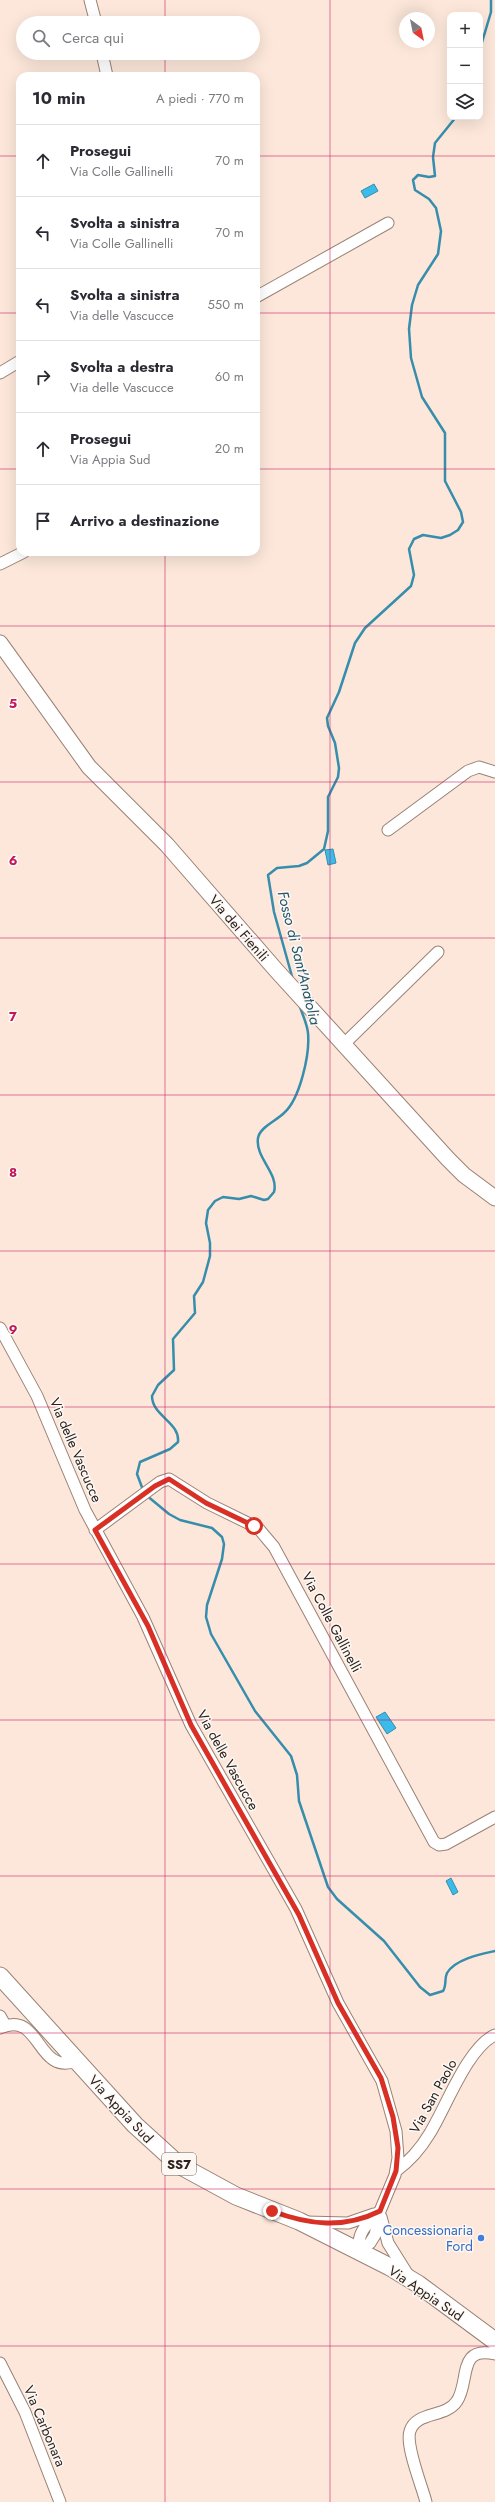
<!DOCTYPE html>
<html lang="it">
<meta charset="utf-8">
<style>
body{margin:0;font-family:Jost,sans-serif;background:#f7f7f7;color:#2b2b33}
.controls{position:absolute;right:12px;top:12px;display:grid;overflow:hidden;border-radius:8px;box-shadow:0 4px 16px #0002}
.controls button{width:36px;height:36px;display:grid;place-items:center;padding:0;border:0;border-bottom:1px solid #e1e1e2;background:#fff;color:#2b2b33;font:20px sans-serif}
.compass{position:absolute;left:399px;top:12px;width:36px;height:36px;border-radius:50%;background:#fff;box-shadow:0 4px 16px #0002;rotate:147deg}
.stop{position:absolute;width:12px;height:12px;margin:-9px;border:3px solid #d93025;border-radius:50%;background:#fff}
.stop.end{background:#d93025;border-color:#fff;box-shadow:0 1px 4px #0008}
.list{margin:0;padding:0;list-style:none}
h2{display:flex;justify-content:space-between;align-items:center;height:52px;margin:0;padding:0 16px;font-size:17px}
h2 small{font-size:13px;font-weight:400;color:#7c7c81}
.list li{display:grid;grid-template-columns:26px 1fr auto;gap:12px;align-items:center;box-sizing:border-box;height:72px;padding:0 16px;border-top:1px solid #e1e1e2}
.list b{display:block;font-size:15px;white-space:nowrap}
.list p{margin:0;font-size:13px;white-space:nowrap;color:#7c7c81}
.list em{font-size:13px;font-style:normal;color:#7c7c81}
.icon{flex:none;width:22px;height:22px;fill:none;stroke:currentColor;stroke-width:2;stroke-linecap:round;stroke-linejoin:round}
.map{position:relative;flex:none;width:495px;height:2502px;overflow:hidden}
.search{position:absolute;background:#fff;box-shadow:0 4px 16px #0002;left:16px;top:16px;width:244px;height:44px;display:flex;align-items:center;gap:10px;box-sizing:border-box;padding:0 14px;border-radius:22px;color:#7c7c81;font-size:15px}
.panel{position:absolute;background:#fff;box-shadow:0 4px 16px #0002;left:16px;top:72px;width:244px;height:484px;border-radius:12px}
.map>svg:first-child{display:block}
.water{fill:#3bbbea;stroke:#368dac}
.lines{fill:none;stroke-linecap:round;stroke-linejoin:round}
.stream{stroke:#368dac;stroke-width:2.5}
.street-casing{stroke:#9a8274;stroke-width:13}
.secondary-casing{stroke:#9a8274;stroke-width:17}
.primary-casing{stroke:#9a8274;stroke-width:19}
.street{stroke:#fff;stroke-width:11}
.secondary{stroke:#fff;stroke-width:15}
.primary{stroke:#fff;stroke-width:17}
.route{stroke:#d93025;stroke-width:5}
.grid{fill:none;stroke:#c2185b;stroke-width:1;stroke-opacity:0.55}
.shop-dot{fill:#3f7fe0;stroke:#fdf8f4;stroke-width:1.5}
.labels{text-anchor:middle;stroke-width:3;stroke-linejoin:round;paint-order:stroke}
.shield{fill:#fdf8f4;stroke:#6b625e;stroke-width:1}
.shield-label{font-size:13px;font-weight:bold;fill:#2c221d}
.street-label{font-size:14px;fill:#2c221d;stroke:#fdf8f4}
.shop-label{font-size:14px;fill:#366cbe;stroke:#fdf8f4;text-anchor:end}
.water-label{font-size:15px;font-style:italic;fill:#27596d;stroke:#fdf8f4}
.grid-label{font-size:13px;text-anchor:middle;font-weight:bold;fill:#c2185b;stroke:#fdf8f4;stroke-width:3;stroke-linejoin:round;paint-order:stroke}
</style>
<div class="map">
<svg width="495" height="2502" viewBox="0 0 495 2502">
<rect width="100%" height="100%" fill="#fce7da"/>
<!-- water -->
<path class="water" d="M374,184L378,191L365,198L361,191Z
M333,849L336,863L328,865L325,850Z
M385,1712L396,1728L387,1734L376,1717Z
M451,1878L458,1892L453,1895L446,1881Z"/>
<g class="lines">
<!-- stream -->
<path class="stream" d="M480,49L491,12V0
M293,980L274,912L268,875L277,868L299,866L307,863L324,849L328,831V797L338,777L339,768L335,743L328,726L327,718L339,692L355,643L365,628L411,586L414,575L409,549L414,539L423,535L441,538L450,535L458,530L463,522L461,512L445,481V433L422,397L411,358L409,329L412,305L418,285L438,254L441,231L436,208L429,199L415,190L413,180L418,175L429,177L435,176L433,157L435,143L456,117
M143,1490L137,1474L140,1462L170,1449L178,1442C180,1422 152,1416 152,1396L158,1385L174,1370L173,1339L195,1313L194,1296L203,1282L210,1256V1243L206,1223L208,1210L215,1201L223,1197L239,1199L251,1196L264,1200L268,1199L274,1192C279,1173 255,1158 258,1138C260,1127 276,1121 284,1113C300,1099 310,1054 308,1033C307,1023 302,1014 299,1004
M146,1495L169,1514L180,1520L212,1528L222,1537L224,1544L222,1559L207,1605L206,1617L211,1634L255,1711L291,1756L297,1775L299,1801L328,1887L337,1899L384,1941L420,1987L430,1995L443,1991C447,1985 444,1979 447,1973C455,1959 481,1954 495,1951"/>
<defs>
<path id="street" d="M90,0L96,23
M102,53L107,76
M256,297L388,223
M0,373L20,361
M0,564L24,552
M388,830L468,771L479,767L495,772
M344,1044L438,952
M0,1328L37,1396L85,1510L143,1617L191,1725L296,1909L338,2003L382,2081L396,2131L398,2158L395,2175L380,2211L375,2235L370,2243L361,2251C354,2234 369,2222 380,2211
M95,1530L160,1482L169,1479L207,1503L258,1528L274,1547L434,1842L439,1845L446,1844L495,1817
M0,2016L5,2025
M0,2028C41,2009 36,2076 76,2061
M396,2171C410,2161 421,2148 430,2133C446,2107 468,2047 495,2035
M381,2217L388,2243L408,2275
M305,2222L348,2223L374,2214
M0,2363L25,2412L60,2502
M426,2502C422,2486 405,2445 410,2431C416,2411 446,2418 457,2401C470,2382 457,2345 495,2354"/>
<path id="secondary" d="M0,643L89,767L167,845L276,970L448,1159L464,1175L495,1198"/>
<path id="primary" d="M0,1976L135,2125L179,2165L236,2196L299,2221L390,2267L418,2284L495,2341"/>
</defs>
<!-- street casing -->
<use href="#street" class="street-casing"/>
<!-- secondary casing -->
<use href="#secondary" class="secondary-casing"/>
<!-- primary casing -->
<use href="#primary" class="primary-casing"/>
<!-- street -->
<use href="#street" class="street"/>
<!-- secondary -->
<use href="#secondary" class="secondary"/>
<!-- primary -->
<use href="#primary" class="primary"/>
</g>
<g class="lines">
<!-- route -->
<path class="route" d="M254,1526L206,1503L169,1479L155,1486L95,1530L148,1626L191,1725L299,1915L338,2003L381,2078L393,2117L398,2148L396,2171L380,2211C344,2229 309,2225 272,2211"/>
</g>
<!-- grid -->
<path class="grid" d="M165,0V23M330,0V2502M165,53V76M0,156H20M256,156H495M0,313H20M256,313H495M0,469H20M256,469H495M165,552V2502M0,626H495M0,782H495M0,938H495M0,1095H495M0,1251H495M0,1407H495M0,1564H495M0,1720H495M0,1876H495M0,2033H495M0,2189H495M0,2346H495"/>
<!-- markers -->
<circle class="shop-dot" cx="481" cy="2238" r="4"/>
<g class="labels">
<!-- shield labels -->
<rect class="shield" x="162" y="2153" width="34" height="22" rx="3"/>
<g class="shield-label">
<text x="179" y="2169">SS7</text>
</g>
<!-- street labels -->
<g class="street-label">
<text transform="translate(239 928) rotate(49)" y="5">Via dei Fienili</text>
<text transform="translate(76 1450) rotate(67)" y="5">Via delle Vascucce</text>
<text transform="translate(332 1622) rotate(62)" y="5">Via Colle Gallinelli</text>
<text transform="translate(228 1760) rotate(61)" y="5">Via delle Vascucce</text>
<text transform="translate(433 2096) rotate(-61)" y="5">Via San Paolo</text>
<text transform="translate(121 2109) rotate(47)" y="5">Via Appia Sud</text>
<text transform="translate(426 2293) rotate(34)" y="5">Via Appia Sud</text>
<text transform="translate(45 2426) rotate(67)" y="5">Via Carbonara</text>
</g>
<!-- shop labels -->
<g class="shop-label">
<text x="473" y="2235">Concessionaria<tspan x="473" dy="16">Ford</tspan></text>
</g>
<!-- water labels -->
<g class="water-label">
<text transform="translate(299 958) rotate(76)" y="5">Fosso di Sant'Anatolia</text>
</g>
</g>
<g class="grid-label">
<text x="13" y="708">5</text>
<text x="13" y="865">6</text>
<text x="13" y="1021">7</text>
<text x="13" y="1177">8</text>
<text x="13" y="1334">9</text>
</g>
</svg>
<div class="controls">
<button>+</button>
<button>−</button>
<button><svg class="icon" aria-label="layers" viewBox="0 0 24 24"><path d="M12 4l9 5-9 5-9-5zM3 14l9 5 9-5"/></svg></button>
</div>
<svg class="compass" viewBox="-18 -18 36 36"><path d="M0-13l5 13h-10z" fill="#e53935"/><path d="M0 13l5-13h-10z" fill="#7c7c81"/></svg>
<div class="stop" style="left:254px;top:1526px"></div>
<div class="stop end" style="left:272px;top:2211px"></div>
<div class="search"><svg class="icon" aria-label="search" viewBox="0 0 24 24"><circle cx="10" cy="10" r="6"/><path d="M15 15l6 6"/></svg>Cerca qui</div>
<section class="panel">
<h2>10 min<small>A piedi · 770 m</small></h2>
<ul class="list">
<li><svg class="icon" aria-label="ahead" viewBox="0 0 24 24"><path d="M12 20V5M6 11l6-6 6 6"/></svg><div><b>Prosegui</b><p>Via Colle Gallinelli</p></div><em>70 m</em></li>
<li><svg class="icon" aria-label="left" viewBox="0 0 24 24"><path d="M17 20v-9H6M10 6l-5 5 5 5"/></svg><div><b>Svolta a sinistra</b><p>Via Colle Gallinelli</p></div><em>70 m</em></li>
<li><svg class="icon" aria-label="left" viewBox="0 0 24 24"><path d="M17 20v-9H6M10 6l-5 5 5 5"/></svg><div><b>Svolta a sinistra</b><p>Via delle Vascucce</p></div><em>550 m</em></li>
<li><svg class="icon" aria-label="right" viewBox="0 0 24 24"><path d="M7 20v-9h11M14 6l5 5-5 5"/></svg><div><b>Svolta a destra</b><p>Via delle Vascucce</p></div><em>60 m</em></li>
<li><svg class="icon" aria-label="ahead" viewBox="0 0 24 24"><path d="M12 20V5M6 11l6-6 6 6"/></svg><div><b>Prosegui</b><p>Via Appia Sud</p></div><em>20 m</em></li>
<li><svg class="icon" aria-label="arrive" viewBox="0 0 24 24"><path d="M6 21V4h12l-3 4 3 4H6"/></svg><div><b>Arrivo a destinazione</b></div></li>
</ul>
</section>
</div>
